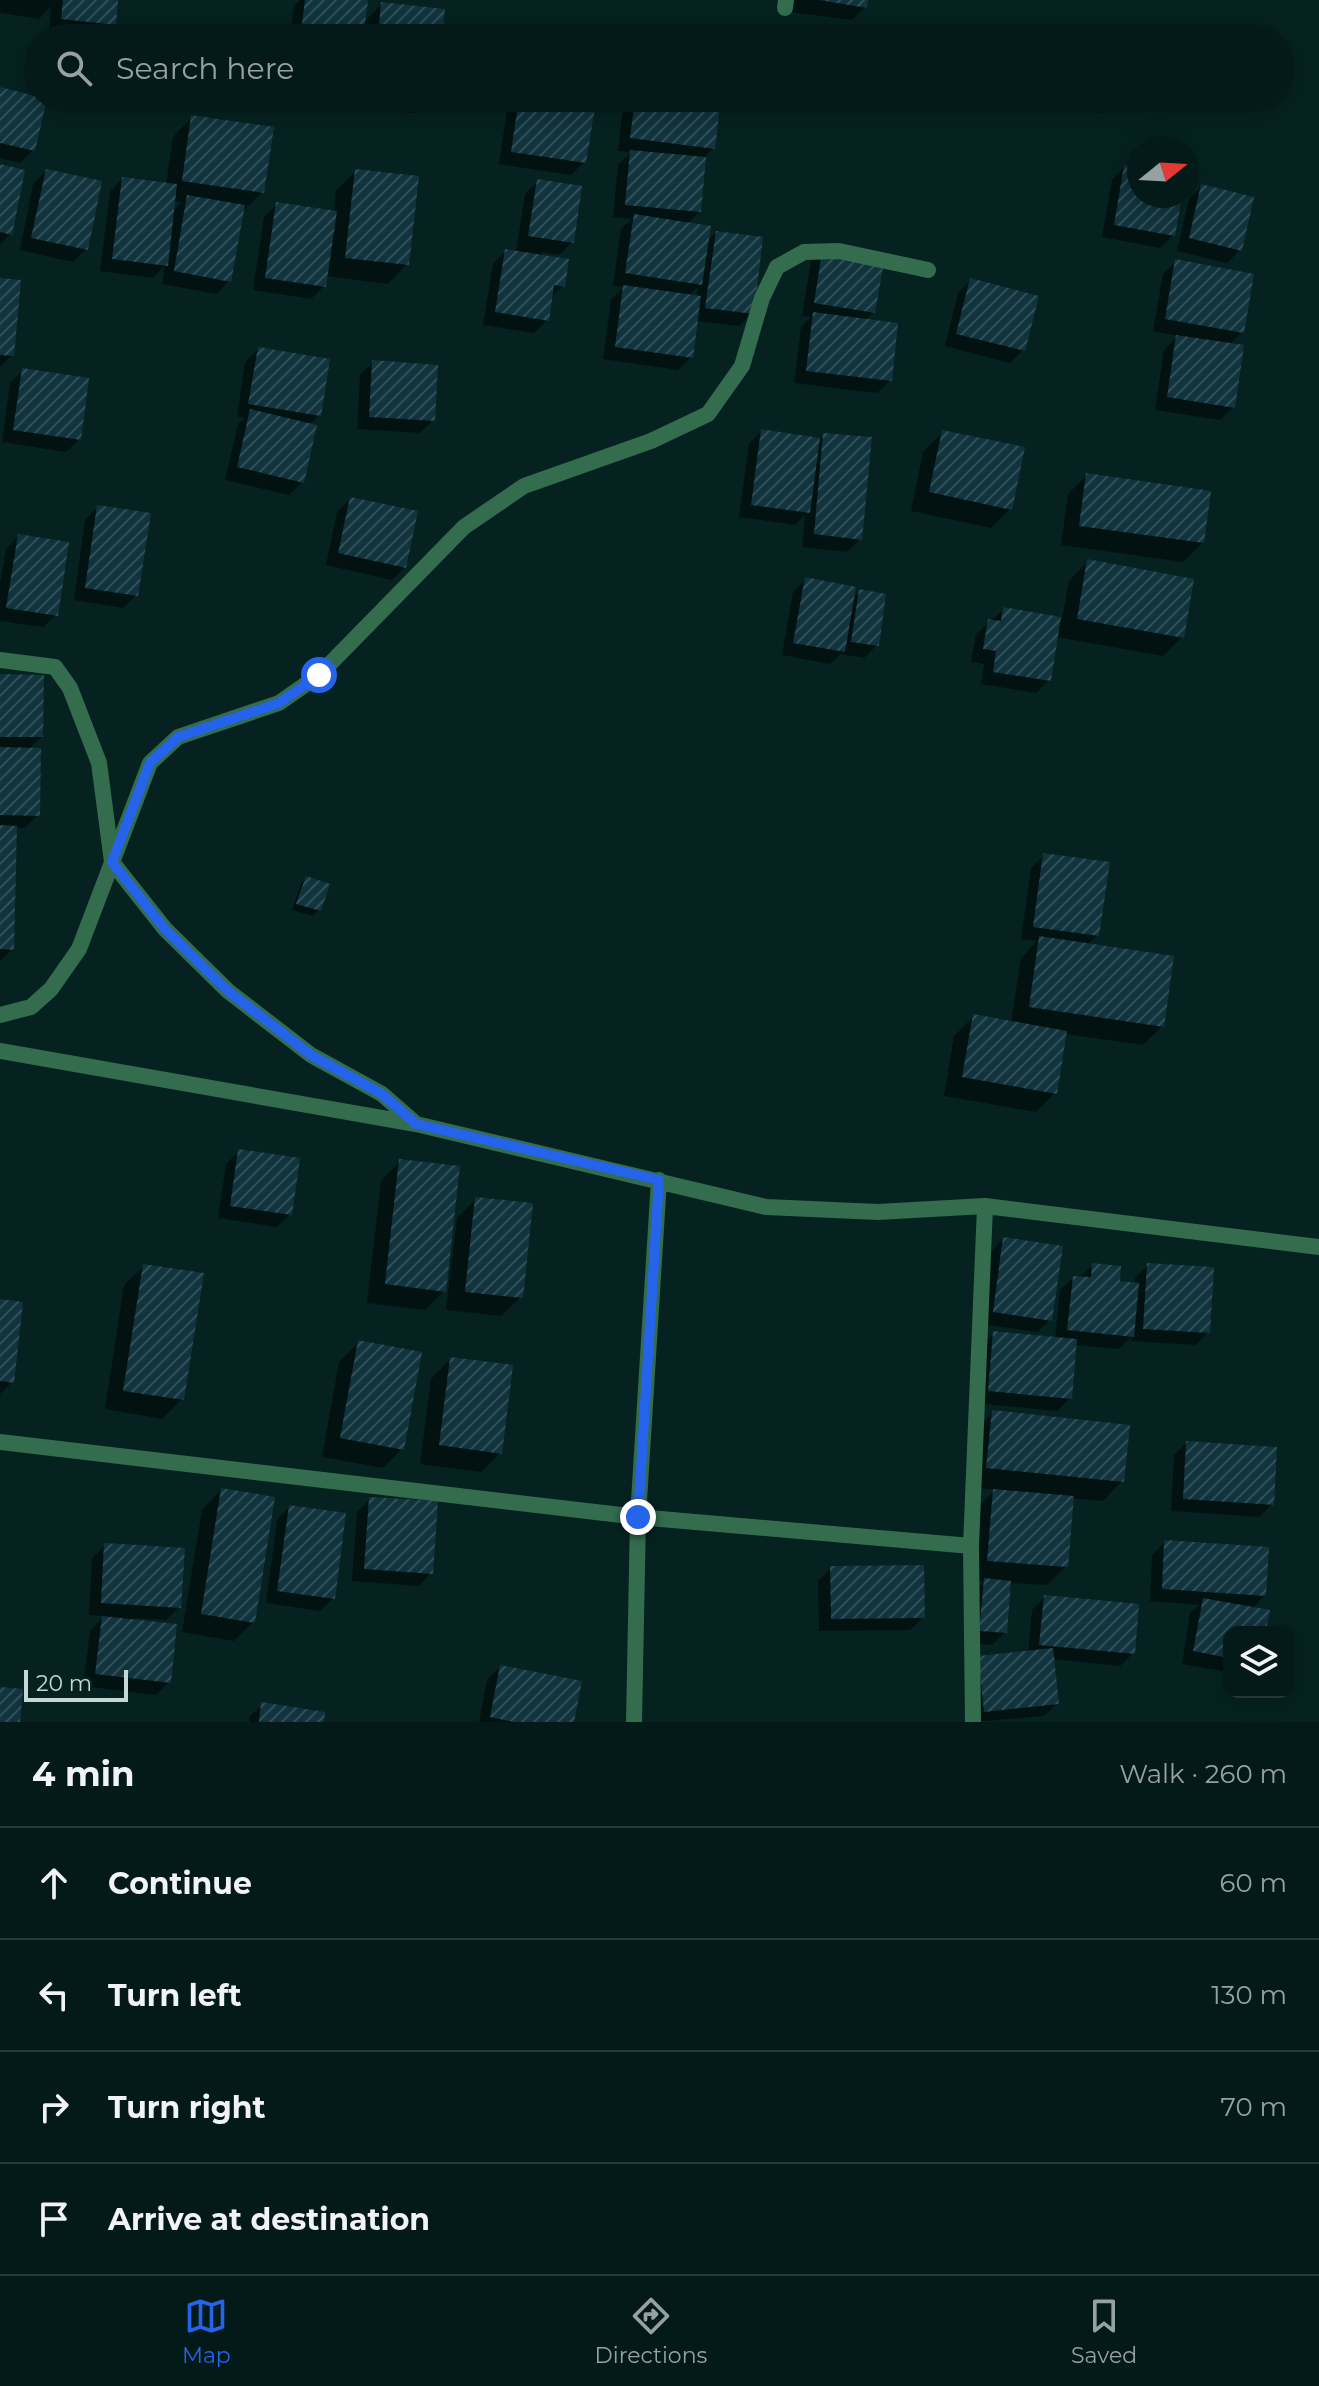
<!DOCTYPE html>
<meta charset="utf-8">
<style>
body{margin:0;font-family:Montserrat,sans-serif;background:#0d2321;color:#f1f3f6}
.controls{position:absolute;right:24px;bottom:24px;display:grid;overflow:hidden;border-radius:16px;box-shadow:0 4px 20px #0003}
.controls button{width:72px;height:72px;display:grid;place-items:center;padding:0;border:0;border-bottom:2px solid #253837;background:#041a18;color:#f1f3f6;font:40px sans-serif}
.compass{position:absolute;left:1127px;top:136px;width:72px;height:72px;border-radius:50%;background:#041a18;box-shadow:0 4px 20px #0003;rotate:72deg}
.scale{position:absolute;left:24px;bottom:20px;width:104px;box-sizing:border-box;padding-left:8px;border:4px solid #c4d8d6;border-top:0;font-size:22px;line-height:28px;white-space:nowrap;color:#c4d8d6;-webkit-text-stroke:6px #052220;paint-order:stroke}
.stop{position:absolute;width:24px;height:24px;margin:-18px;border:6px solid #2563eb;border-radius:50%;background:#fff}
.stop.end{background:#2563eb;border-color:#fff;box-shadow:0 2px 8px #0008}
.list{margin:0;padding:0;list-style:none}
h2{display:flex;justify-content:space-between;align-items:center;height:104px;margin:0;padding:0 32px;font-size:34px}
h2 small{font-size:26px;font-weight:400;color:#97a1a2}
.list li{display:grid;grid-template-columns:52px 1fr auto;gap:24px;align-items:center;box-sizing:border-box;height:112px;padding:0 32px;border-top:2px solid #253837}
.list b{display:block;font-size:30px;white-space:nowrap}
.list em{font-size:26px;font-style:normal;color:#97a1a2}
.icon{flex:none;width:44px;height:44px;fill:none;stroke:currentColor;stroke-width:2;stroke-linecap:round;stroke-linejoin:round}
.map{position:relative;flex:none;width:1319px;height:1722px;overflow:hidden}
.search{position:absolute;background:#041a18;box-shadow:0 4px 20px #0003;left:24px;right:24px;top:24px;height:88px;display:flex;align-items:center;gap:20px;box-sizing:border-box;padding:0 28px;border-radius:44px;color:#97a1a2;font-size:30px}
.sheet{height:552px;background:#041a18}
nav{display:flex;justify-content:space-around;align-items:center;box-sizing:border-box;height:112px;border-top:2px solid #253837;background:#041a18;font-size:22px;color:#97a1a2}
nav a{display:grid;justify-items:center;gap:4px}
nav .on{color:#2563eb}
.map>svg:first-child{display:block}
.shadow{fill:#0007;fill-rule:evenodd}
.building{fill:url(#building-hatch)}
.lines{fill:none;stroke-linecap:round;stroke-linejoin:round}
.minor{stroke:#346c4e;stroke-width:16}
.route{stroke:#2563eb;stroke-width:10}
</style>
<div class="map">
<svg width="1319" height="1722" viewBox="0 0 1319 1722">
<defs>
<pattern id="building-hatch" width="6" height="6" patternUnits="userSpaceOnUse" patternTransform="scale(2)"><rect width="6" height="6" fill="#10333d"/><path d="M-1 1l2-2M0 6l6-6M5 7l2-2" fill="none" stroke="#315058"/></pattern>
</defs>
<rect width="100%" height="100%" fill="#052220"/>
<!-- shadow -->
<path class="shadow" d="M0,0H116L114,24L100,38H46L52,32H49L51,6L39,19L0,13Z
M300,0H354L363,23L382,4L440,38H290L294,6Z
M783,0H866L865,7L852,20L781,11Z
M38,46V98H116L104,110L44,104L33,150L20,163L0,158V89L31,97Z
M355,98H429L414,113L354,107Z
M507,98H587L579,106L584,162L571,175L499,164L507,110L515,102L507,101Z
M624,98H719L713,148L704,157L699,212L687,224L706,242L716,233L752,313L739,326L696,321L691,357L678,370L603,359L611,300L623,287L613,286L621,229L632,219L613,217L618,165L631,152L618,151ZM698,287L696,297L688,296Z
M1033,98H1114L1100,113L1032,101Z
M192,117L262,192L243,211L229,281L216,294L162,284L165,265L153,278L100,271L110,192L122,179L166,184L173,137ZM174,201L182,202L172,212Z
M1139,164V196H1180L1173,235L1160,248L1102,237L1112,180L1124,167L1134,169Z
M0,167L10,234L0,245Z
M46,171L86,249L73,262L20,250L33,184Z
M356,171L407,264L388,284L326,276L324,286L311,299L253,290L264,217L277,204L334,213L336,190Z
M538,181L572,242L559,255L542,252L541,256L563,286L550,298L547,320L534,333L483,325L493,264L506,251L516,252L525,194Z
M1202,186L1240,250L1227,263L1177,251L1189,199Z
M823,248L874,312L865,320L890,380L877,393L794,383L801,327L811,317L802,316L811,261Z
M1176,261L1242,332L1229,345L1233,407L1220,420L1155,410L1164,350L1178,336L1153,331L1163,274Z
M0,280L12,355L0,367Z
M971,280L1023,350L1010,363L945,346L958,293Z
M258,349L319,415L309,425L302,482L289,495L225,480L238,424L245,418L237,416L245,362Z
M373,362L433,420L420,433L357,429L360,375Z
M23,370L79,439L66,452L2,442L10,383Z
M761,431L819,440L824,435L860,539L847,552L802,547L805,515L795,525L739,517L749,444Z
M942,433L1010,509L991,528L911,511L923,452Z
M1087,475L1203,542L1183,562L1061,545L1068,494Z
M350,499L405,567L392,580L326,565L337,512Z
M98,507L136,595L123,608L74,600L85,520Z
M18,536L56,615L43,627L0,621V584L6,549Z
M1088,561L1182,637L1163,656L1056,637L1049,680L1036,693L981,684L984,664L971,662L976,634L1004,609L1062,619L1069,581Z
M806,579L852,599L860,591L877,645L864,658L840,654L830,664L782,655L793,592Z
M0,676L42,736L28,750L38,815L25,828H15L12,949L0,961Z
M1044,855L1098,935L1087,945L1162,1026L1143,1045L1065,1034L1055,1093L1036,1112L944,1096L954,1036L974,1016L1011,1023L1021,958L1037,941L1021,939L1031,868Z
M307,878L327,885L319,910L313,916L292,910L301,884Z
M239,1151L290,1214L277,1227L218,1218L226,1164Z
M400,1161L444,1291L425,1310L367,1303L381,1181Z
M476,1199L521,1297L501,1316L446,1310L457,1218Z
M1003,1239L1050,1320L1037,1332L981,1324L991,1252Z
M1093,1265L1118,1282L1135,1284V1278L1148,1265L1208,1332L1196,1345L1131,1341L1132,1336L1119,1349L1075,1345L1070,1398L1057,1411L976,1403L981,1346L994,1333L1055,1339L1060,1290L1073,1278H1079Z
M144,1266L182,1399L162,1419L105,1409L124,1285Z
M0,1301L12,1382L0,1394Z
M359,1342L402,1449L383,1468L322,1457L339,1362Z
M450,1359L500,1453L481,1472L420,1464L431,1379Z
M993,1412L1122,1481L1103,1501L1071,1498L1066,1566L1047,1585L1009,1583L1005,1632L992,1645L967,1643L972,1593L984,1581L969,1580L974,1511L995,1490L968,1487L974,1432Z
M1187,1443L1272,1504L1259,1517L1171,1511L1174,1455Z
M221,1490L253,1622L234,1641L182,1632L202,1510Z
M370,1499L431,1573L419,1586L352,1581L357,1512Z
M289,1507L333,1598L320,1611L266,1603L277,1520Z
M1165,1542L1264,1596L1251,1609L1264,1632H1229V1672L1182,1664L1190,1613L1199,1605L1150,1601L1152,1555Z
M105,1545L179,1607L166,1620L135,1618L169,1682L156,1695L83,1686L90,1631L104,1616L89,1615L92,1558Z
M831,1568L923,1617L910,1630L819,1631L818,1581Z
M1045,1597L1133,1653L1120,1666L1052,1659L1057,1703L1044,1716L972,1722L966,1671L1028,1653L1032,1610Z
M500,1667L572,1722H479L487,1680Z
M262,1705L322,1722H249V1717Z"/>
<!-- building -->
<path class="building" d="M63,0H118L116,25L61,19Z
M305,0H368L363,38H300Z
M819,0H868L867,8Z
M381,2L445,9L442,38H378Z
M1055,28L1102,36V38H1053Z
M0,87L47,99L35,151L0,143Z
M519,98H540L595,107L586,163L511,152Z
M635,98H721L715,149L630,138Z
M191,115L274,127L264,193L182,181Z
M630,150L706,157L701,212L625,205Z
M0,164L25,170L12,235L0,232Z
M1124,165L1139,168V196H1182L1175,236L1114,225Z
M46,169L102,181L88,250L31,238Z
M355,169L419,176L409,265L345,258Z
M122,177L177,184L168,266L112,259Z
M537,179L582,186L574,243L528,236Z
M1201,184L1254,197L1242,251L1189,238Z
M187,195L245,205L231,282L174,271Z
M276,202L337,211L326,287L265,278Z
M634,214L711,226L702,285L625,273Z
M716,231L763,237L754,314L705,308Z
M823,246L885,256L875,313L814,303Z
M505,249L569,259L565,287L554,285L549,321L495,312Z
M1175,259L1254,274L1244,333L1165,319Z
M0,278L21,280L14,356L0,355Z
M970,278L1039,296L1025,351L956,334Z
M623,285L701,296L693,358L615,347Z
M813,312L898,323L892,381L806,371Z
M1176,335L1244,345L1235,408L1167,397Z
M258,347L330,359L321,416L248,404Z
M372,360L438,365L435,421L369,417Z
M22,368L89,378L81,440L13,430Z
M250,409L317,425L304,483L237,467Z
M761,429L820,438L810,513L751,505Z
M942,430L1025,447L1012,510L929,492Z
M823,433L872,437L862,540L814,534Z
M1086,473L1211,491L1204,543L1079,526Z
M350,497L418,511L406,568L338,553Z
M97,505L151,513L138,596L85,588Z
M18,534L69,542L58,616L6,608Z
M1087,559L1194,579L1184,638L1077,619Z
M805,577L856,587L845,652L793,643Z
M859,589L886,594L879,646L851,642Z
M1003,607L1061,617L1051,681L993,672L996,651L983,649L988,619L1001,621Z
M0,674L44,675L43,737H0Z
M0,747L41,748L40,816L0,815Z
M0,825L17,826L14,950L0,949Z
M1043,853L1110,862L1099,936L1033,927Z
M306,876L330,884L321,911L296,904Z
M1039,936L1174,956L1164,1027L1029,1007Z
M973,1014L1067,1031L1057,1094L962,1077Z
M238,1149L300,1158L292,1215L230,1206Z
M399,1159L460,1166L446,1292L385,1284Z
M475,1197L533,1203L523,1298L465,1292Z
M1003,1237L1063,1246L1052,1321L993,1312Z
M1092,1263L1121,1266L1120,1281L1139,1283L1134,1337L1067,1330L1073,1276L1091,1277Z
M1147,1263L1214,1267L1210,1333L1143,1329Z
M143,1264L204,1273L184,1400L123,1391Z
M0,1299L23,1302L14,1383L0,1381Z
M993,1331L1077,1339L1072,1399L988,1391Z
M358,1340L422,1352L404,1450L340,1438Z
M450,1357L513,1365L502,1454L439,1445Z
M992,1410L1130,1425L1124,1482L986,1468Z
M1186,1441L1277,1447L1274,1505L1183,1499Z
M221,1488L275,1497L255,1623L201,1614Z
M993,1489L1074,1496L1068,1567L987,1561Z
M369,1497L438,1501L433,1574L364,1569Z
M289,1505L346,1513L335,1599L277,1591Z
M1164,1540L1269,1547L1266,1596L1162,1589Z
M104,1543L185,1548L181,1608L101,1603Z
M924,1565L925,1618L831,1619L830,1566Z
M984,1578L1011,1581L1007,1633L979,1631Z
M1044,1595L1139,1604L1135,1654L1039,1645Z
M1203,1598L1270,1610L1266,1632H1229V1658L1193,1651Z
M102,1616L177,1624L171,1683L95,1674Z
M1053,1648L1059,1704L984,1712L978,1656Z
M500,1665L582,1681L574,1722H514L490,1717Z
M0,1687L23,1689L20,1722H0Z
M261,1702L325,1712L324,1722H259Z"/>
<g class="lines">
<!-- minor -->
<path class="minor" d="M785,8L786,0
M0,660L55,667L70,688L99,763L112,862L165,929L228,991L311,1055L382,1094L415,1123
M0,1015L31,1007L51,989L79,949L150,763L178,737L279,703L319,675L464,527L524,486L651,441L708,414L742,366L762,298L777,267L804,252L839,251L928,270
M0,1051L416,1124L766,1207L878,1212L985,1206L1319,1247
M0,1442L638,1517L971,1546
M634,1722L638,1517L659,1180
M973,1722L971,1546L985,1206"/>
</g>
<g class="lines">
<!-- route -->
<path class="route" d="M319,675L279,703L178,737L150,763L112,862L165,929L228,991L311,1055L382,1094L416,1124L659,1180L638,1517"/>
</g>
</svg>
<div class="controls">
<button><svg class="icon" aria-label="layers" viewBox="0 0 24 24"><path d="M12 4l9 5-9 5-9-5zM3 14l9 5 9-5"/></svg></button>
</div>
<svg class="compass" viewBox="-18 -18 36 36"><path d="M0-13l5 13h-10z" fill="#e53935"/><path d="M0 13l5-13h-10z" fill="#97a1a2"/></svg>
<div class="scale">20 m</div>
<div class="stop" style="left:319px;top:675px"></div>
<div class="stop end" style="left:638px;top:1517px"></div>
<div class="search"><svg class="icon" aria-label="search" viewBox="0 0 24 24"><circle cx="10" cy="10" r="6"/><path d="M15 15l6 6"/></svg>Search here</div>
</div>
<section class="sheet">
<h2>4 min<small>Walk · 260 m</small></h2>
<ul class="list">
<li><svg class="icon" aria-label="ahead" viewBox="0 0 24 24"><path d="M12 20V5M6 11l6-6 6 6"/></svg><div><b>Continue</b></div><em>60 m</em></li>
<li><svg class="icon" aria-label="left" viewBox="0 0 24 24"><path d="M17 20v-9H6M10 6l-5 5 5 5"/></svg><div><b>Turn left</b></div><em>130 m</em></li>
<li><svg class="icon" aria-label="right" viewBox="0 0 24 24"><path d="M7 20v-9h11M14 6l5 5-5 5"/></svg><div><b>Turn right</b></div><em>70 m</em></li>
<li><svg class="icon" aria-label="arrive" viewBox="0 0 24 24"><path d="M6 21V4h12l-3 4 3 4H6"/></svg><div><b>Arrive at destination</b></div></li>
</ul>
</section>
<nav>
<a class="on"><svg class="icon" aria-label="map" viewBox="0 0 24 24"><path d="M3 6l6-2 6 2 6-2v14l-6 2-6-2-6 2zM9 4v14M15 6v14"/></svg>Map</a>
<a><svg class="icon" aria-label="directions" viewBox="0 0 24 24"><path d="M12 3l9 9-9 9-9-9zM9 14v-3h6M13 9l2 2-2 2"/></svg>Directions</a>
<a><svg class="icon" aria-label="saved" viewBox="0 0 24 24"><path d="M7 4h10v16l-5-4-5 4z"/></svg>Saved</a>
</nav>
